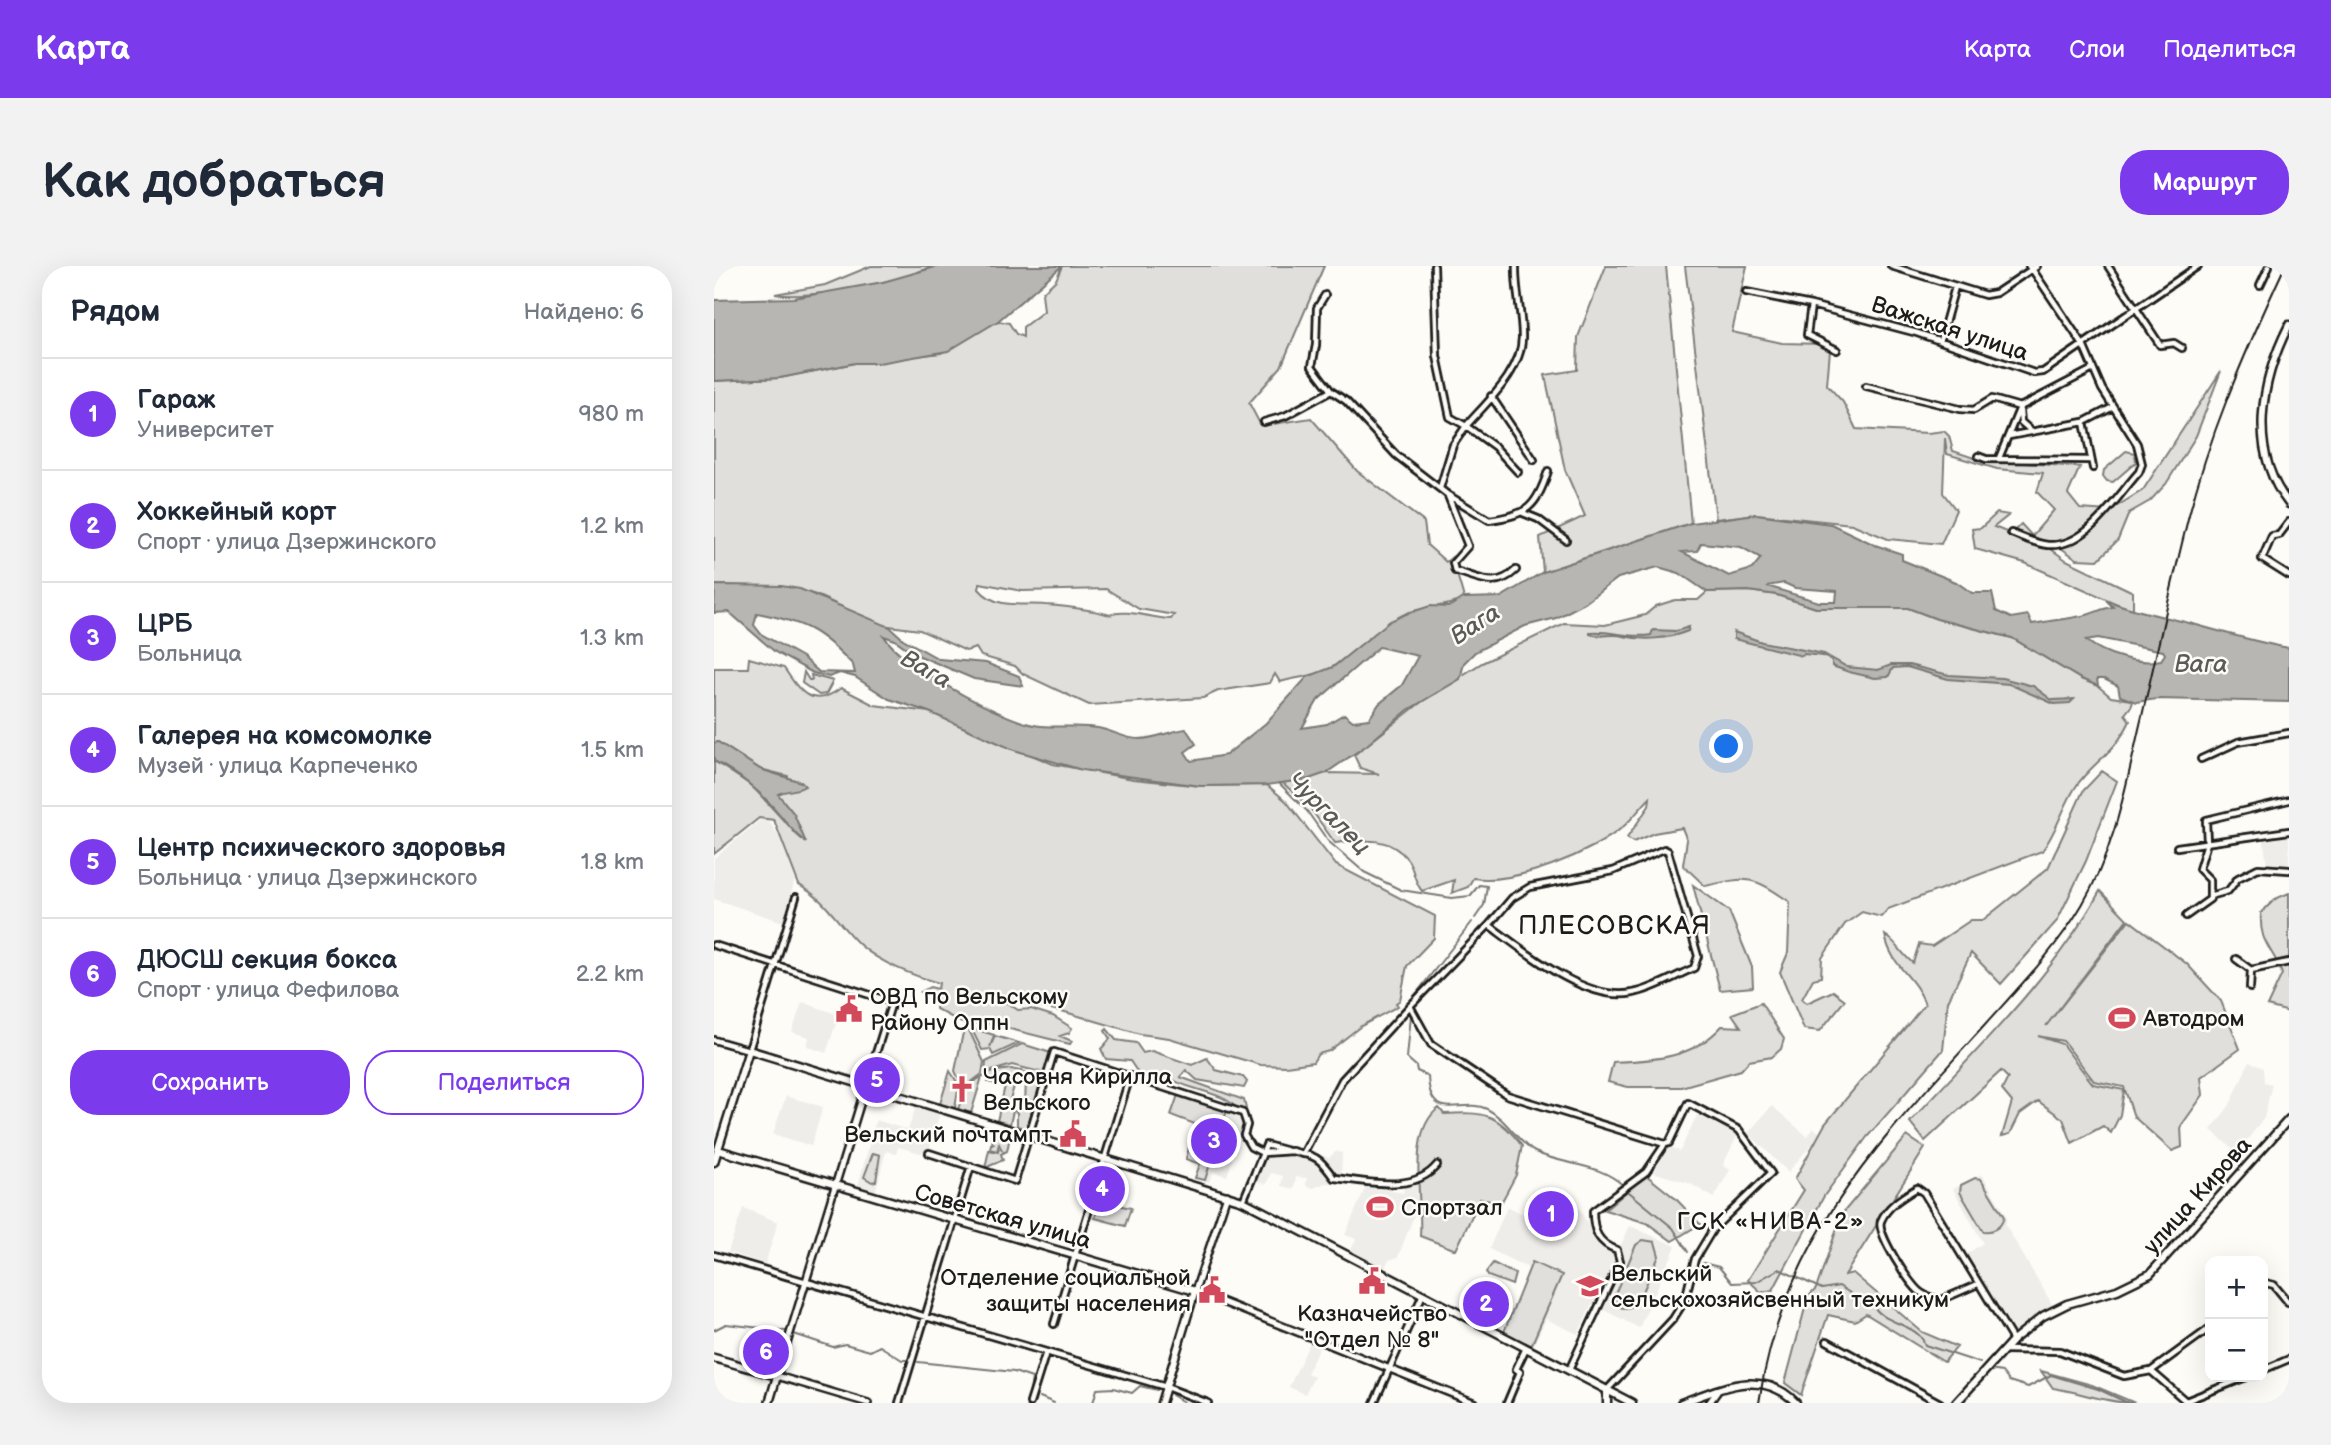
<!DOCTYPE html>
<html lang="ru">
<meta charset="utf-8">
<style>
body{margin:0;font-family:"Balsamiq Sans",sans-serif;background:#f2f2f3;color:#1f2937}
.controls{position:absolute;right:21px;bottom:21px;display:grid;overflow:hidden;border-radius:14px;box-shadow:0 7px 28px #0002}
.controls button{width:63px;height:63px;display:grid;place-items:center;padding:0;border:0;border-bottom:2px solid #e0e1e3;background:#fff;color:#1f2937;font:35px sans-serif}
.you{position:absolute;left:1013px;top:481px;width:24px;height:24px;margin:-18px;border:5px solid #fff;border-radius:50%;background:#1a73e8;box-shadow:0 0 0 10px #1a73e833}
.badge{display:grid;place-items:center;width:46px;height:46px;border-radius:50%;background:#7c3aed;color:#fff;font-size:23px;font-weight:700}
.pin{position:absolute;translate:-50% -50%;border:4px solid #fff;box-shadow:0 2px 7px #0006}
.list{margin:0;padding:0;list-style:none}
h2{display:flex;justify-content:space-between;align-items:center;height:91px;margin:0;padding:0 28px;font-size:30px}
h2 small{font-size:23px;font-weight:400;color:#747a83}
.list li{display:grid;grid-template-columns:46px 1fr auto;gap:21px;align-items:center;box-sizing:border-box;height:112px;padding:0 28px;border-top:2px solid #e0e1e3}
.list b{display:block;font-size:26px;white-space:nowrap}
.list p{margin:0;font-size:23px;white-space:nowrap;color:#747a83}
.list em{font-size:23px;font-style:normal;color:#747a83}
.actions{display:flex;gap:14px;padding:21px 28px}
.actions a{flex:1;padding:16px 0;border:2px solid #7c3aed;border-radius:28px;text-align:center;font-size:24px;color:#7c3aed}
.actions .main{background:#7c3aed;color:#fff}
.map{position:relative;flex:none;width:1575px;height:1137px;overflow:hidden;border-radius:28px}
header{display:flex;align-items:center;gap:42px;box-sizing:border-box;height:98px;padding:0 35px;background:#7c3aed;color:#fff}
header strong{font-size:33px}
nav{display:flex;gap:38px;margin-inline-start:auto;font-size:24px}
.intro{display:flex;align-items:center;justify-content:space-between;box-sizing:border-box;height:168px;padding:0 42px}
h1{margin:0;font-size:49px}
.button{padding:18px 32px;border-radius:28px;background:#7c3aed;color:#fff;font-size:24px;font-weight:700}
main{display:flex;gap:42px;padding:0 42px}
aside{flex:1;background:#fff;border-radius:28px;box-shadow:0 7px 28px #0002}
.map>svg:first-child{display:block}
.built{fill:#eeede9}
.green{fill:#e0dfdb;stroke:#7e7e7c;stroke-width:2;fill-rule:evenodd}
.water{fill:#b7b6b2;stroke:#797876;stroke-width:2;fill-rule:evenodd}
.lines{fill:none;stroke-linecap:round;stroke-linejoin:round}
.stream{stroke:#797876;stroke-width:2}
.minor-casing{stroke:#1c1c1c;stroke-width:10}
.tertiary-casing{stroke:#1c1c1c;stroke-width:10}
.secondary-casing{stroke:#1c1c1c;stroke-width:11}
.minor{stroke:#fdfcf7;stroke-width:4.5}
.tertiary{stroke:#fdfcf7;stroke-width:5}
.secondary{stroke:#fdfcf7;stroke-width:6}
.rail{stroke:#1c1c1c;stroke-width:2}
.labels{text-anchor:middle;stroke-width:5;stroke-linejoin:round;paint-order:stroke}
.street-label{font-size:23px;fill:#1c1c1c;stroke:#fdfcf7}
.poi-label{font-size:23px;fill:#1c1c1c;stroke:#fdfcf7;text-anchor:start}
.water-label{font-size:24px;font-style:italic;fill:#5a5a58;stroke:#fdfcf7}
.neighbourhood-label{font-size:24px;letter-spacing:2px;fill:#1c1c1c;stroke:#fdfcf7}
.quarter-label{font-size:26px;letter-spacing:2px;fill:#1c1c1c;stroke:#fdfcf7}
</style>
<header>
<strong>Карта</strong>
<nav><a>Карта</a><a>Слои</a><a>Поделиться</a></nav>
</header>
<div class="intro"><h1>Как добраться</h1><a class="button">Маршрут</a></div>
<main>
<aside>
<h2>Рядом<small>Найдено: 6</small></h2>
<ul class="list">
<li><span class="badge">1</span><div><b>Гараж</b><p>Университет</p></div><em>980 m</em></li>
<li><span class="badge">2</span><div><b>Хоккейный корт</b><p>Спорт · улица Дзержинского</p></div><em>1.2 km</em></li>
<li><span class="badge">3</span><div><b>ЦРБ</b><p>Больница</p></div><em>1.3 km</em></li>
<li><span class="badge">4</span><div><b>Галерея на комсомолке</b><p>Музей · улица Карпеченко</p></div><em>1.5 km</em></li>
<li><span class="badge">5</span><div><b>Центр психического здоровья</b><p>Больница · улица Дзержинского</p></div><em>1.8 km</em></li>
<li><span class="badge">6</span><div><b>ДЮСШ секция бокса</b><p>Спорт · улица Фефилова</p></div><em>2.2 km</em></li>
</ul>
<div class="actions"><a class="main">Сохранить</a><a>Поделиться</a></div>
</aside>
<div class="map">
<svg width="1575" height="1137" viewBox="0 0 1575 1137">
<rect width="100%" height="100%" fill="#fdfcf7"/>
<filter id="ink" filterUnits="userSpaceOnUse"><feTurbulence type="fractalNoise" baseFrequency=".0143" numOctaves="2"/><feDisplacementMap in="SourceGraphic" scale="14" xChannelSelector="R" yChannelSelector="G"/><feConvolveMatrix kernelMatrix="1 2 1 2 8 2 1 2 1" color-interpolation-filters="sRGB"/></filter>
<g filter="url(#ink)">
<!-- built -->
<path class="built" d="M51,550L65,570L81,613L69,656L0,633V592Z
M1575,566V602L1553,601L1549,568Z
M88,736L125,749L112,787L93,780L95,771L78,766Z
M1535,796L1549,802L1550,816L1558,818L1550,852L1523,887L1497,864L1516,839Z
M464,829L528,849L530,855L513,910L499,906L495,916L481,912L486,898L472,893L481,858L457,849Z
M72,830L109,841L97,880L59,868Z
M202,840L226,846L214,889L184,881L182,888L172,885L161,927L143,923L162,854L194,864Z
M1058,840L1093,870L1100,862L1107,868L1074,906L1034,867Z
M983,849L1024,868L1009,899L1016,904L1000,932L977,918L939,906L956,881L966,885Z
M593,883L615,892L622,885L628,887L627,917H611L600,922L592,920L593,912L582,911L580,923L567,920L569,910L557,907L552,919L542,915L550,891L579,889Z
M1268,908L1292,950V960L1339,1040L1296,1068L1250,990L1269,977L1239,923Z
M709,915L704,939L684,991L675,994L668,1006L635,989L642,973L631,969L652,920L689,927L691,918Z
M841,929L861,936L887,981L903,987L916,960L962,980L925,1062L878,1038L864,1068L832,1053L819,1080L791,1065L816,1003L775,983L793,941L828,956Z
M29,942L64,956L51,998L14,986Z
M596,1076L606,1080L593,1107L600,1111L591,1128L575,1121Z"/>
<!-- green -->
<path class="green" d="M157,0H218C187,16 93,34 61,28L111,19Z
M348,0H610L567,101L535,137L547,160L597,152L643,205L710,256L713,279L732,296L738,291L750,332C732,343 713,339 693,347C667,359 646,382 623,398C606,410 584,411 566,416L561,408L556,417L504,425L489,432L375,439L309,408L301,400L267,390L262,382L252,385L206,364L167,359L102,329L75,321L0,319V115L66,112L141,97L227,87L284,55L295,57L302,68L309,71V61L330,45L328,27L342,14ZM266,317L308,325L392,323L425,343L460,349L457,353C440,353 411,342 396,349C380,344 349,340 331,339C307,337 283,344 265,323Z
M892,0H952L977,257L829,306L826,271L871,250L851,204L831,109L863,104L864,71Z
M971,0H1033L1018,66L1068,77L1111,78L1116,84L1113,119L1129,136L1142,163L1214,167L1230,165L1235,170L1239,185L1266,194L1366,201L1354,228L1366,243L1395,245L1429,224L1507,105L1482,170L1452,218L1436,235L1415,247L1404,274L1384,294L1363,293L1341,278L1337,283L1352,294L1419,326V345L1311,297L1261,283L1258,263L1267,262L1283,247L1295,249L1280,261L1297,268L1307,258L1318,270L1340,244L1323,226L1329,207L1283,203L1233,188L1231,172L1229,227L1242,244L1227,278L1174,273L1138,258L1042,248L1002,253Z
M1412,185L1421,187L1422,196L1399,216L1393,215L1389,210L1390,204Z
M1034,325L1063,329L1102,342H1194L1223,353L1298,372L1367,413L1384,420L1397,431L1417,434L1418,439L1411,448L1416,455C1400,489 1378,496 1361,522C1348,543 1343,565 1328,585L1174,643L1167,651L1148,646L1131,658L1108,692L1107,711L1099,713L1088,733L1093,737L1119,725L1131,734L1106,765L1090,763L1066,706L1074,687L1076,636C1038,610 1036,610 991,620L969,599L973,574L968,562L940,567L919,576L913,572L935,540L936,532C927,541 919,552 910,560C879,587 800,619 759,612L754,621L738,627L740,614L708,625C700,616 700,603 694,594C675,569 649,574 621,577L596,542L569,517L612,507L665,508L646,502L640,489L715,430L768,397L850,357L891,359L931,349L942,340L961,334H984L993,326Z
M35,392L70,402C86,426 98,444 127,422L160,439L215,446L339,498L419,513L487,520L553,519L572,535L622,599L721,650L720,672L693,700L686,734L682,737L684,740L647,760L615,785L604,788L599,796L572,800L547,799L455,772L426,768L351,746L279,731V735L269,737H293L304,744L317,743L339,750L358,762L355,767L346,770L358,775L356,778L276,758L248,757L222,743L223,734L207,726L216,721L224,723L225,717C200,710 166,697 146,679C124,659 113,634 85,619L60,554L45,552L0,588V495L38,520L71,556L80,548L63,528L76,522L74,510L46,503L4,476L0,477V402H34Z
M90,406L95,414H98L97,409L119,415L112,428L105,429L88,417Z
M1388,505L1403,515L1372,595L1343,655L1287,718L1257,687L1234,735L1229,784L1153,871L1110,930L1059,1024L1047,1026L1034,1014L1090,924L1081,913L1111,858L1211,738C1201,710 1177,701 1171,669C1183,676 1187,688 1199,697L1205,678L1218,680L1257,654H1269L1334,602L1369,525Z
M979,619L1015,645L1038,701L1039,721L1006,724Z
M1386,625L1413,653L1332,760L1415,654L1473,698L1507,735L1526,783L1487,811L1489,829L1467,860L1468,881L1458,885L1420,851L1410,821L1380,815L1349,775L1324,770L1348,778L1379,818L1410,824L1406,849L1397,867L1389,860L1358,877L1349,853L1324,835L1306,848L1296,868L1288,870L1298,836L1288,824L1294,812L1287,805L1211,875L1196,856C1263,783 1337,713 1386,625Z
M1575,627V746L1553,740L1568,708C1559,681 1545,679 1547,647L1561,633Z
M1047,737L1070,773L1067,783L1058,791L1035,795L1027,804L967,821H914L894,816L899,796C941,794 978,793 1008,760L1027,761L1018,748Z
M250,762H254L270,796L268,808L252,820L247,818L241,805Z
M257,762L280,769L276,781L281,770L305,777L279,789L276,783L268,784Z
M393,763L402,774L422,777L429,787L438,785L478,799L493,792L502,804L529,811L533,816L530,822L483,814L472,804L466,811L530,834L532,843L524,844C509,824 472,825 452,810L448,817L426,810L416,795L392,793L387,783L396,773L391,765Z
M308,778L337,787L330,807L298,799L271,807L272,796Z
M297,803L330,810L315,863L303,860V846L299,845L296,858L283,855L291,820L274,816V811H268L257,847L244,843C252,816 268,806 297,803ZM303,811L312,813L311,839L306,843L295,837Z
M236,805L245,819L241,842L226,838Z
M464,829L513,844L491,914L481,912L486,898L472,893L481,858L457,849Z
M725,842L730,848C769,846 783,846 808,880L802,909L787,937L766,933L742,984L706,970C709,934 692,865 725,842Z
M286,869L296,871L293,885L287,888L289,894L271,902L275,884L284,886L285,882L288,884L285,878L283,885L276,883L277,878H281L278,877L279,873Z
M1193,870L1211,882L1131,1009L1139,1007L1208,1066L1243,1081L1230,1096L1152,1048L1141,1055L1114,1049L1087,1129L1071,1117L1094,1031L1102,1023L1128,948Z
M159,887L166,889L162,915L158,916L150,911Z
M932,909L962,933L986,958L958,975L933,957L891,944Z
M1261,912L1267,913L1290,951C1287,962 1280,966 1269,965L1246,926L1247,919Z
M386,935L417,942L411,960L381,952Z
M929,974L941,976L945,990L923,1039L910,1043L903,1039L900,1030L922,979Z
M818,996L848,1009L817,1080L790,1066Z
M779,997L801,1008L798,1019L774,1010L772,1006Z
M764,1027L788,1039L785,1049L780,1050L757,1038Z
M1327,1105L1378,1119L1421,1137C1393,1137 1366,1126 1339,1122Z"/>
<!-- water -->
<path class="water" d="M225,0H348L284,55L234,85L165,97H141L66,112L0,115V34L80,32L169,16Z
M1042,248L1117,258L1161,279L1188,288V294L1242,316L1258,327H1278L1282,345L1297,352L1314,349L1318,358C1334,355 1351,353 1368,350C1380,348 1387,342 1399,341L1392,334C1420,345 1447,350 1475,357C1509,366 1540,376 1575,382V436L1443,433L1422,436L1406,430L1404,420L1390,413H1383L1384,420L1367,413L1298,372L1223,353L1194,342H1102L1063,329L1034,325L993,326L965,307L944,301L904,312L871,337L842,352L811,360L761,386L750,397L746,413L694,444L653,479L612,507L595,513L553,519L487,520L368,504L300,484L215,446L175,433L141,411L126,407L115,411L99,407L61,386L15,346L0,347L1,319L67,320L86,323L176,361L189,373L225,393L272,397L305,410L309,420L260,413L201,388L181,374L170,370C188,400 285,452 320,459C341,463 362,458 384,462C397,464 411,473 425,473C441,473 456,465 472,463L482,478L471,486L477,495L512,489L552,457L593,411L619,401L676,355L692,348L716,340L734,341L750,332L787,331L829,306L977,257ZM987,277L1027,281L1047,292L1038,303L1015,310L968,286L983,285ZM1070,317L1081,322L1123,325L1122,336H1105L1053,320ZM43,347C90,356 106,364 139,399L141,407L105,406L88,391L47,368L40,359ZM1384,372L1449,385L1451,388L1447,394C1425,399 1390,389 1372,374ZM665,381L704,390L688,419L665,438L655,453L639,455L630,448L613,458L588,462L604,434Z
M975,361L974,365C954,373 930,375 909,370C898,367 887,372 876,368V366C898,364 915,373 937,369L939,364L962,365Z
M1020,366L1048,376L1110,388L1133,401L1164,404L1177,399H1195L1235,409L1288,412L1319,420L1338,434L1360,433L1356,437L1340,438L1295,418L1234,413L1193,401L1179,402L1174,411L1161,412L1135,406L1118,400V395L1109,390L1090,388L1088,390L1020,373Z
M4,476L46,503L87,516L91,520C84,525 72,524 64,528L80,548L92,577C77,565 78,563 66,549C49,528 24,507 0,495V477Z"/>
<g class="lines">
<!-- stream -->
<path class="stream" d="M565,517L593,545L614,575L650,606L687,624L738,632L756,630L765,619L773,620L770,639L761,652
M694,738L758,656
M697,749L693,792L702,800L703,805L714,810C716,860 748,831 773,843C793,853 805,878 821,886C850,900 884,896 910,920
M915,926L959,962L974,986
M989,997L1005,1001L1018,1017L1042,1016L1065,1003L1108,1023L1125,1020L1136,1027L1138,1033L1151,1039L1158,1037C1168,1060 1204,1056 1211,1079L1266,1097
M0,1064L12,1058L72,1065
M80,1068L119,1081L131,1078L156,1085L166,1080L188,1094H196
M204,1096L300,1106L318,1112L316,1126
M1276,1104L1288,1106L1295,1115L1314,1121L1337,1109L1384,1123L1414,1137
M458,1129L471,1137
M326,1131L340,1137
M379,1137L383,1123L399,1122L418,1127L426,1120L443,1124"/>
<defs>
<path id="minor" d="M720,0L723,90L736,151L752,160L739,179L726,222
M802,0C801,24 808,46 808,70C809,104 773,136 752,160L781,181L804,206
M1177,0L1271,29L1282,27L1318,3L1369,79L1388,123L1423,178L1428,198L1425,206C1402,231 1373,282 1334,279C1322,278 1308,271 1297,267
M1394,0L1446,79L1460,77L1468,82
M1546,19L1555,0
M1032,26L1097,39L1203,67L1320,107L1329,106L1484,0
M611,29L603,42L602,79L598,100L617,125L632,135L682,189L734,229L775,254C813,249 822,242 834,205
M1097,39L1093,69L1123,84
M1226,75L1241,21
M1152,120L1246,143L1260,144L1278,133L1306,141L1379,103
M777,130L820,194
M1306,145L1307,156L1315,163
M550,156L571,150L617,125
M1370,156L1379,202
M1295,170L1370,156L1399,141
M1264,190L1272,193L1375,194
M1285,192L1306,141
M734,230L754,280L739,297L741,305C765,311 781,324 802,304
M809,247L824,253L852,274
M1575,256L1565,269L1558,270L1548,293L1575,310
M1487,493L1524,476L1575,467
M1575,534L1492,554L1493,577L1485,603L1496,614V630L1514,625L1524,612L1544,602L1575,604
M1463,581L1575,565
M1472,650L1496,633V630
M775,659L798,632L816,621L899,605L950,583L954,585L984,690L980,702C961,710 940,723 919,727C872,737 810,685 775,659L696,740L717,778L793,829L951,878
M0,679L178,736L152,819
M1522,693L1537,704
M1536,722L1537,704L1575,696
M0,774L35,784L82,631
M215,887L301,915L340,786L529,847L533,859L530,869L537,881L549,887L552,879L574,885
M589,888C604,889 611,900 620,912C652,915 700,928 723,899
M529,935L549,887L578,885L589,888L628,814L696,740
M0,989L452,1121L494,1137
M1264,1018L1227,1034C1220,1032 1212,1031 1206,1026C1196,1019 1162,967 1167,955C1173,940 1190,930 1203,922L1210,927L1299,1074
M1549,1020L1552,1017L1560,1019L1574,1036
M340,1058L416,810
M1113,1075L1226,1137
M1290,1084L1346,1085L1410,1110L1437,1105L1496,1062
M855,1104L906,995L903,984C884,977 879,965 879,945L932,906L951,878L955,877L974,837L1025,864L1057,907L999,963L981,993L971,1034L959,1053L893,1124
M1549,1104L1575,1093
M1437,1105L1474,1137
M1472,1135L1532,1111
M185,1137L257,900
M316,1137L332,1086
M660,1137L709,1028
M793,1137L806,1106L802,1103L812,1082"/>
<path id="tertiary" d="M1315,0L1318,3L1323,0
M152,819L63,1110L154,1137
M513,929L481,1025L761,1137
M995,1137L1003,1126"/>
<path id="secondary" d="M1575,59C1547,114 1533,185 1575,238
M4,884L481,1025L447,1137
M0,896L35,784L529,935L918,1137
M0,1092L63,1110L55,1137
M893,1124V1137
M967,1137C1006,1123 1048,1101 1082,1137
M1242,1137L1299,1074L1329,1050L1353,1038L1403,1024L1436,1008L1575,853"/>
</defs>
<!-- minor casing -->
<use href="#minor" class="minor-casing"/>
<!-- tertiary casing -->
<use href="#tertiary" class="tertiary-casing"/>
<!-- secondary casing -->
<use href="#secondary" class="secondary-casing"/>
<!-- minor -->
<use href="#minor" class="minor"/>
<!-- tertiary -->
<use href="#tertiary" class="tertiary"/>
<!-- secondary -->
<use href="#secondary" class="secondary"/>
<!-- rail -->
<path class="rail" d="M1045,1137C1068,974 1166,875 1271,759C1305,721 1342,683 1368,639C1400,585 1411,524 1425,463C1440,399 1454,334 1470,269C1492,175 1530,88 1571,0"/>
</g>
</g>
<!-- icons -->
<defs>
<symbol id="civic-bare" viewBox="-9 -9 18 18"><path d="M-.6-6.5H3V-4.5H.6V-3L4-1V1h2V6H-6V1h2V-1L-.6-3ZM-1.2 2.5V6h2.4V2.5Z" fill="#d1495b" stroke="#fdfcf7" stroke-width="2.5" paint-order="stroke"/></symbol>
<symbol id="stadium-bare" viewBox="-9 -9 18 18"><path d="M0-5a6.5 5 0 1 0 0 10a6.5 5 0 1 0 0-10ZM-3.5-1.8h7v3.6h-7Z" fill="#d1495b" stroke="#fdfcf7" stroke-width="2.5" paint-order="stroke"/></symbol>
<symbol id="church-bare" viewBox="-9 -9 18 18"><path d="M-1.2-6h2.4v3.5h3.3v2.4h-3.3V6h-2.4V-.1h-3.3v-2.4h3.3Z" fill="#d1495b" stroke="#fdfcf7" stroke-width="2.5" paint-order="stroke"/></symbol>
<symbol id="university-bare" viewBox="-9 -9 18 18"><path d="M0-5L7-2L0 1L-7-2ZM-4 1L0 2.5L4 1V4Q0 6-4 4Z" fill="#d1495b" stroke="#fdfcf7" stroke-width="2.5" paint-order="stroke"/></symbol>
</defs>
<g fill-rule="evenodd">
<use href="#civic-bare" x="116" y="724" width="38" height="38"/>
<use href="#stadium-bare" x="1389" y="733" width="38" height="38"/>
<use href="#church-bare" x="229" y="804" width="38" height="38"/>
<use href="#civic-bare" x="340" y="849" width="38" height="38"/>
<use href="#stadium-bare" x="647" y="922" width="38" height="38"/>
<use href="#civic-bare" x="639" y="996" width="38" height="38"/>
<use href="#university-bare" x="857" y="1001" width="38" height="38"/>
<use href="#civic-bare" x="479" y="1005" width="38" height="38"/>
</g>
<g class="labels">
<!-- street labels -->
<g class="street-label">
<text transform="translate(1236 62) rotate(18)" y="8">Важская улица</text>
<text transform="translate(1483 929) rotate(-48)" y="8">улица Кирова</text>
<text transform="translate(289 950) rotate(16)" y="8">Советская улица</text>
</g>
<!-- poi labels -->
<g class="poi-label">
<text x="156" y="738">ОВД по Вельскому<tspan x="156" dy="26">Району Оппн</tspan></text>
<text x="1429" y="760">Автодром</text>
<text x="269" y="818">Часовня Кирилла<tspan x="269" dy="26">Вельского</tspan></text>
<text x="338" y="876" text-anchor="end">Вельский почтампт</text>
<text x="687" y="949">Спортзал</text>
<text x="897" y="1015">Вельский<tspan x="897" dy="26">сельскохозяйсвенный техникум</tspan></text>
<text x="477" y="1019" text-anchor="end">Отделение социальной<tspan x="477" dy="26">защиты населения</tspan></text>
<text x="658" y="1055" text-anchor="middle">Казначейство<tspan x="658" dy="26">"Отдел № 8"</tspan></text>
</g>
<!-- water labels -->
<g class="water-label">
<text transform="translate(761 358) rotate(-33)" y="8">Вага</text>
<text x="1487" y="406">Вага</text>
<text transform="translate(212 403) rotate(30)" y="8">Вага</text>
<text transform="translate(615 547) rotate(45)" y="8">Чургалец</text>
</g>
<!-- neighbourhood labels -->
<g class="neighbourhood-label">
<text x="1057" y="963">ГСК «НИВА-2»</text>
</g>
<!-- quarter labels -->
<g class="quarter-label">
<text x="901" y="668">ПЛЕСОВСКАЯ</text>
</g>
</g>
</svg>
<div class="controls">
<button>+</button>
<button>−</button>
</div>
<div class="you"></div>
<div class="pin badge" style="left:837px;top:948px">1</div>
<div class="pin badge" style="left:772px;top:1038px">2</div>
<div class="pin badge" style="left:500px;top:875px">3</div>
<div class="pin badge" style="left:388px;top:923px">4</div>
<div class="pin badge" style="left:163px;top:814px">5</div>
<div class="pin badge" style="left:52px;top:1086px">6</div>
</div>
</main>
